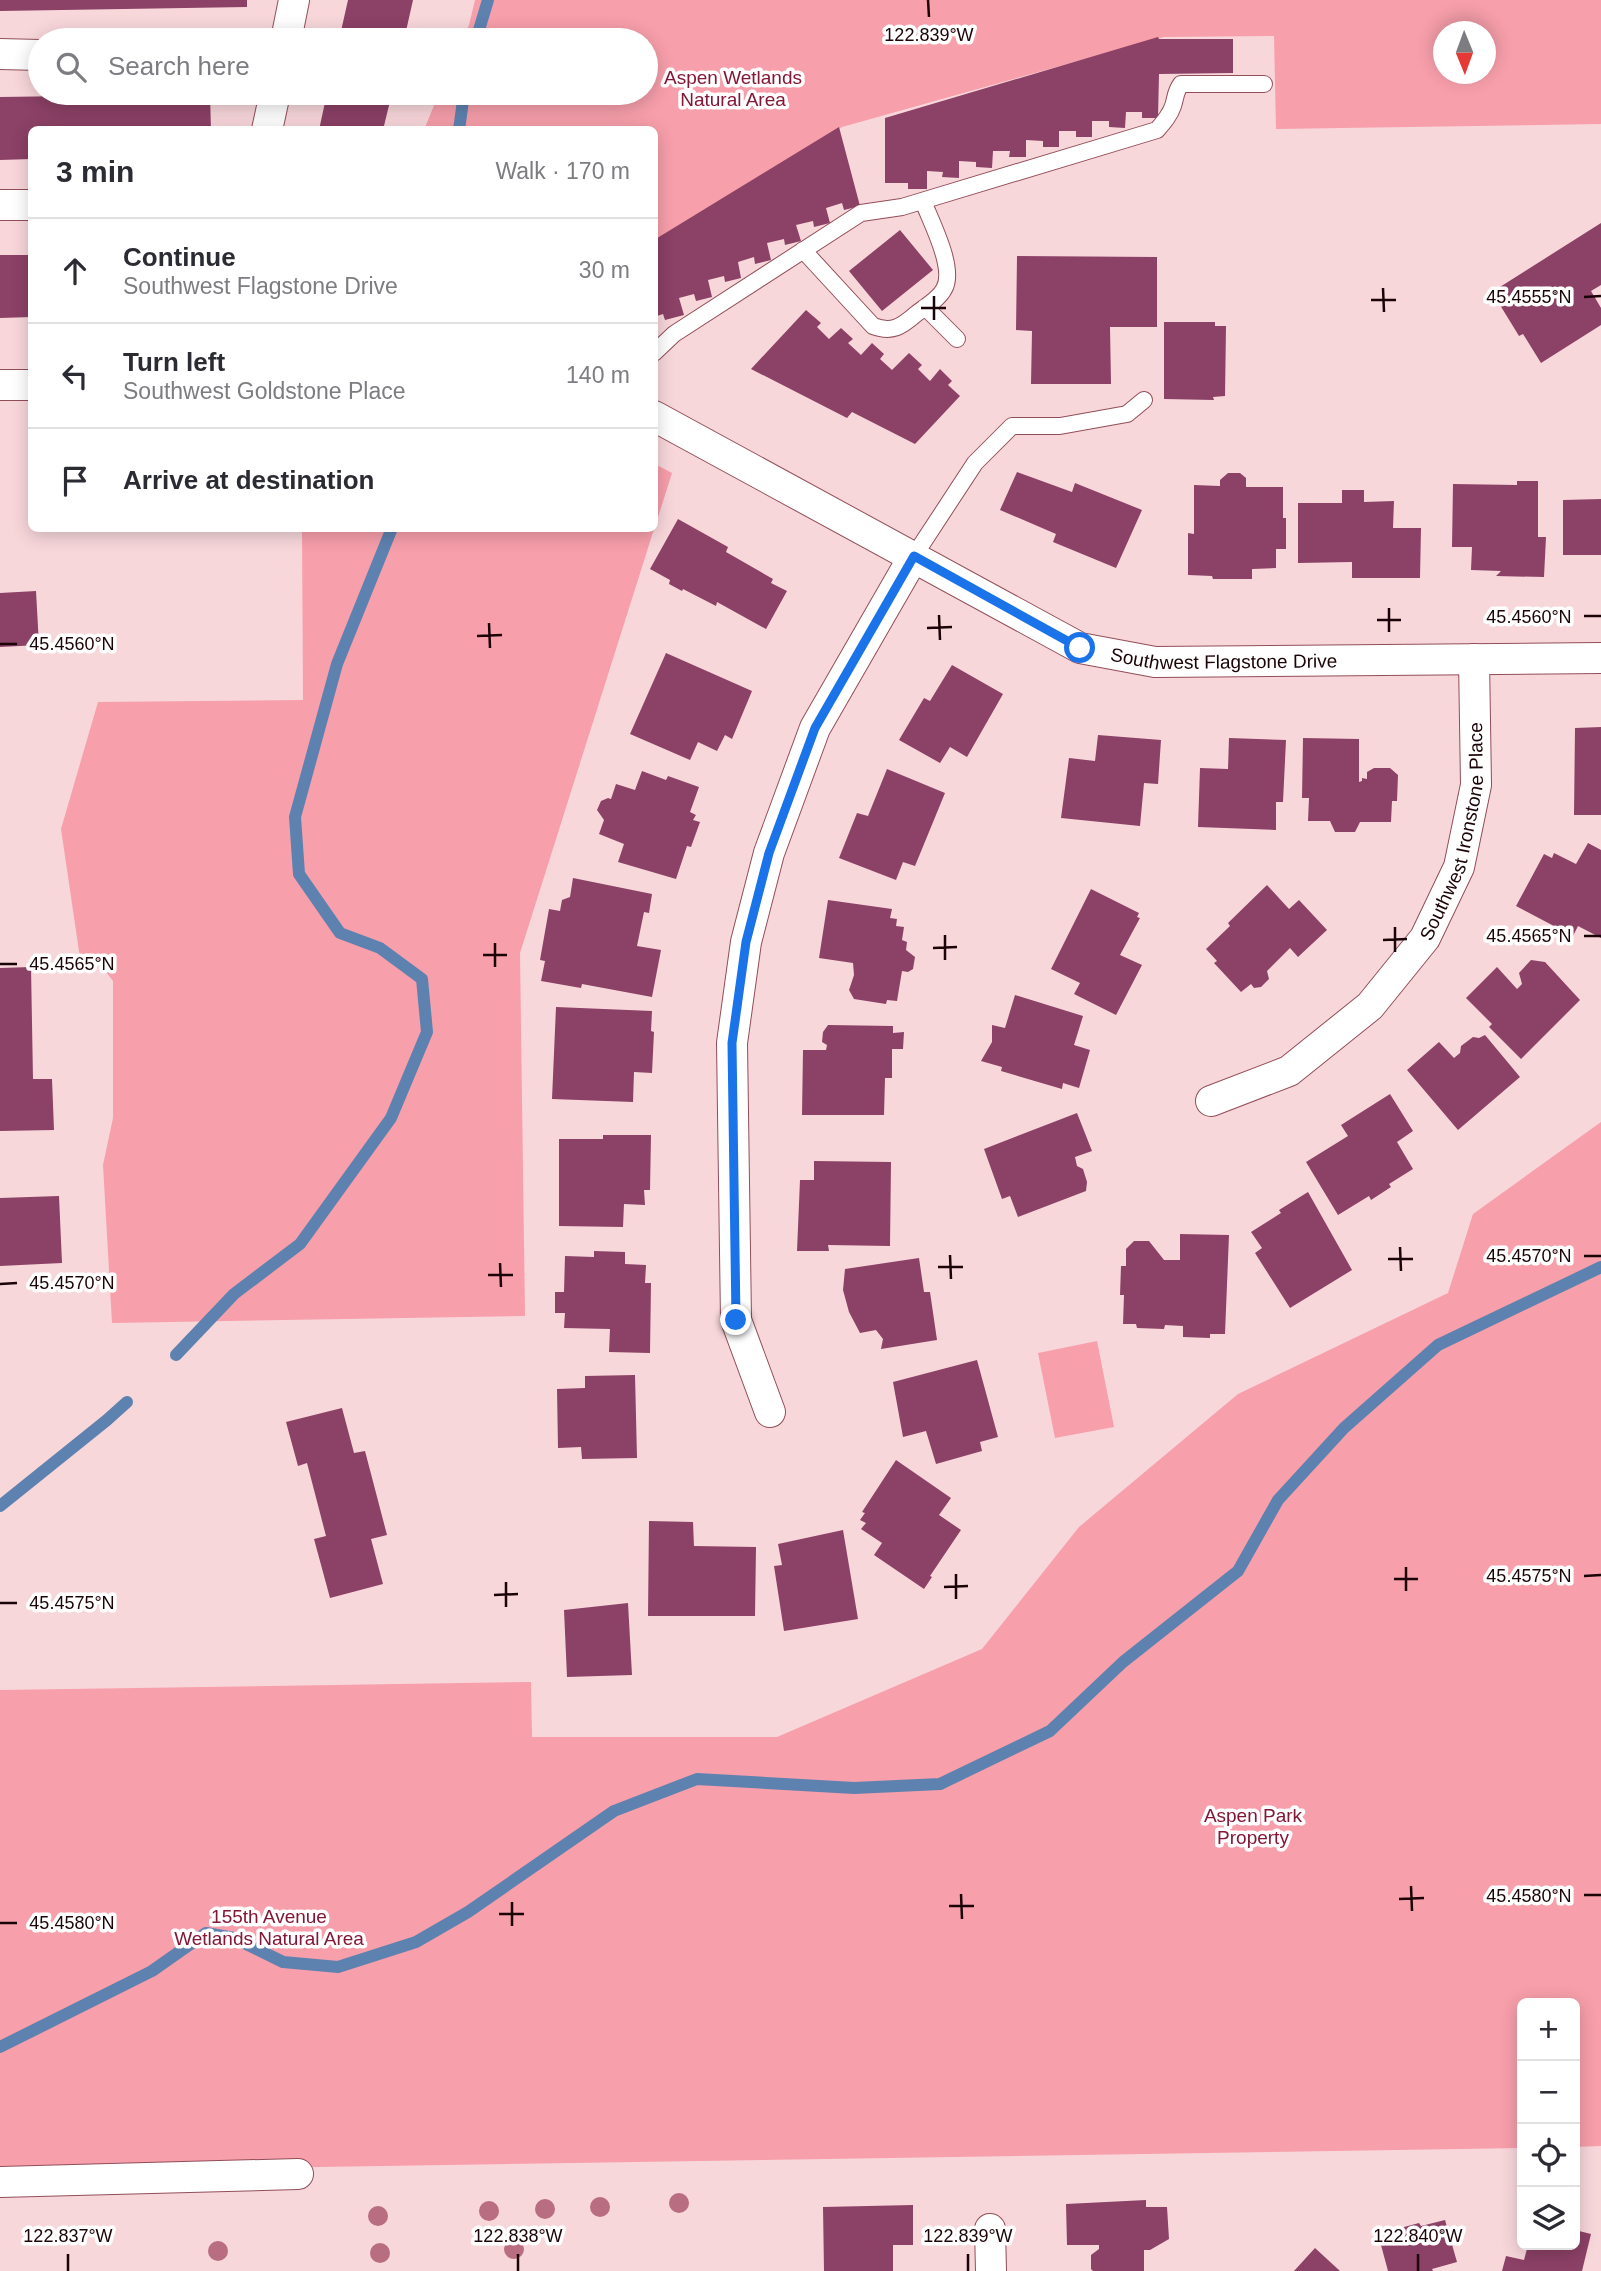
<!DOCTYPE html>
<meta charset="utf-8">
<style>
body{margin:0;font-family:Arial,sans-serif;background:#f2f2f3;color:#2b2b33}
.controls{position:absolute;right:21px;bottom:21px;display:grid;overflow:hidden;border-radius:10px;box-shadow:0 4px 18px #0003}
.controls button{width:63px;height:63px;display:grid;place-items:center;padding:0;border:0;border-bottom:2px solid #e1e1e2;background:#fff;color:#2b2b33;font:35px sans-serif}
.compass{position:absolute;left:1433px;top:21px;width:63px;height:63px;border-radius:50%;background:#fff;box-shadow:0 4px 18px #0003;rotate:179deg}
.stop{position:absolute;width:21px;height:21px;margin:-16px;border:5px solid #1a73e8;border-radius:50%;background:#fff}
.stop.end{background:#1a73e8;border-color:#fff;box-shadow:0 2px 7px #0008}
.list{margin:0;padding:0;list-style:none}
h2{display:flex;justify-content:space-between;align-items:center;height:91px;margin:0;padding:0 28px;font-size:30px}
h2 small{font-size:23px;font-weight:400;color:#7c7c81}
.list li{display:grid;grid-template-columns:46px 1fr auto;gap:21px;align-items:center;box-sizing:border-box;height:105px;padding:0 28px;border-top:2px solid #e1e1e2}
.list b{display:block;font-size:26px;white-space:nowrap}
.list p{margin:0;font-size:23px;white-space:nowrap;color:#7c7c81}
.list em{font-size:23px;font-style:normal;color:#7c7c81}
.icon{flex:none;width:38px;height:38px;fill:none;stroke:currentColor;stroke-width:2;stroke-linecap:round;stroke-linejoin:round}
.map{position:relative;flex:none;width:1601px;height:2271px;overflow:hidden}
.search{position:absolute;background:#fff;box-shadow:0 4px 18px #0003;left:28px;top:28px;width:630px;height:77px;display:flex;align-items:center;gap:18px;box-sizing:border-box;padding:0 24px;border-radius:38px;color:#7c7c81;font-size:26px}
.panel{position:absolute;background:#fff;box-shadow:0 4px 18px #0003;left:28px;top:126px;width:630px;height:406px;border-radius:10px}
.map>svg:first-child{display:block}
.green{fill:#f79fab;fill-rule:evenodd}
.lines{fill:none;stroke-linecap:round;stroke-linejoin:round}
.stream{stroke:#5e82b0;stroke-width:12}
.building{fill:#8c4166}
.lane-casing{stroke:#924e58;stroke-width:18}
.street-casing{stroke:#924e58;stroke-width:32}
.lane{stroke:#fff;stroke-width:16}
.street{stroke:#fff;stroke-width:30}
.tree{fill:#b86d80}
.route{stroke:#1a73e8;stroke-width:9}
.ticks{fill:none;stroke:#1b0408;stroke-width:2.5}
.labels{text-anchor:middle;stroke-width:7;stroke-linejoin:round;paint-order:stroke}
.park-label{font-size:19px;fill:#831735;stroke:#fff}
.street-label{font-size:19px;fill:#1b0408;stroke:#fff}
.ticks-label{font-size:18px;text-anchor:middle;fill:#1b0408;stroke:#fff;stroke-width:7;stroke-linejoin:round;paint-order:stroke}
</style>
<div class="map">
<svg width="1601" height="2271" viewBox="0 0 1601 2271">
<rect width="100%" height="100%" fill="#f8d7db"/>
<!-- green -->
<path class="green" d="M475,0H1601V124L1276,129L1274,36L1164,37L842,127L655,244L654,130H424L439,93H646V40H462L469,25ZM1444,32H1486V74H1444Z
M655,464L672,473L655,527Z
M302,529H654L520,953L525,1316L112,1323L103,1165L113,1118V981L95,958H80L61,829L98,702L303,700Z
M1601,1122V2146L1575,2147V2003H1522V2148L0,2172V1690L531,1682L532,1737H777L982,1649L1079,1527L1238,1394L1448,1293L1473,1214Z
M1097,1341L1114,1427L1055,1438L1038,1353Z"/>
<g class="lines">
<!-- stream -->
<path class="stream" d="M476,40L488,0
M459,130L464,93
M176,1355L234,1294L300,1244L391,1118L427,1032L422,979L380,948L340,933L299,874L295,817L337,664L392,528
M0,1506L107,1420L127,1402
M0,2047L152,1971L206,1933L234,1938L283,1962L338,1967L416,1942L468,1912L614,1811L697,1779L854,1788L940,1784L1050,1731L1123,1662L1238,1571L1278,1500L1344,1428L1438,1345L1601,1267"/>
</g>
<!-- building -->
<path class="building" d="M0,0H247V7L0,11Z
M348,0H413L404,40H339Z
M1158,37L1159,39H1233V73L1159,74L1158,118H1142V112H1126L1125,128L1109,127V121H1092V137H1076V131H1059V147H1043V141L1026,140V157H1009L1010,151H993L992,168L976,167V162L959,161V178L942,177L943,172L927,171V189H908V183H885V118Z
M327,93H392L383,130H319Z
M210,94L211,130H32V159L0,160V97Z
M839,127L860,206L844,210L842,203L826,208L830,223L814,227L813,221L796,225L801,241L785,245L784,239L767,243L771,260L755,264L754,257L738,262L741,278L725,282L724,276L708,280L712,297L696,301L694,294L679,298L684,315L665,320L663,314L654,317V240Z
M1601,223V285L1591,291L1601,308V325L1541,363L1523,334L1519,336L1492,292Z
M900,230L933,270L882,311L849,271Z
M0,255H32V317L0,318Z
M1017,256L1157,257V327H1110L1111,384H1031L1032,331L1016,330Z
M806,310L821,323L817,327L829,339L841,328L853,339L848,343L861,355L872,343L884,354L880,359L892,370L909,353L922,365L918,369L930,381L940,369L952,381L948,385L960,396L915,444L852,412L847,418L751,369Z
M1164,322H1215V326H1226L1225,396L1213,397L1214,400L1164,399Z
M1017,472L1072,492L1075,483L1142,510L1116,568L1053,542L1056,534L1000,510Z
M1228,473H1240L1246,478V487H1283V518H1286V549H1276V568L1252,569V579H1213L1212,576L1188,575V533L1194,534V485L1220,486V480Z
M1517,481H1538V537H1546L1544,577L1496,576L1501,571L1471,570L1472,547H1452L1453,484L1517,485Z
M1342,490H1364V502L1394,501L1393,528H1421L1420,578H1352V562L1298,563V503H1342Z
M1601,499V555H1563V500Z
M678,519L728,547L726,552L773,579L771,583L787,591L766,629L717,602L716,606L683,589L682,591L669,584L670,580L650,569Z
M36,591L39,645L0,647V593Z
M666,653L752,691L732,739L725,735L717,751L698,742L690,760L630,734Z
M952,665L1003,694L967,757L950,747L940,763L899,740L924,698L930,701Z
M1601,727V815H1574L1575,728Z
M1098,735L1161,740L1158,784L1144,783L1140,826L1061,818L1069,758L1095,761Z
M1229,738L1286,740L1283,802H1276V830L1198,827L1200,768L1228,769Z
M1303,738L1359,739V782L1362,781V778L1367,779V772L1374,768H1390L1398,775L1397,801H1392L1391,822H1360L1355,832H1335L1330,821H1308L1309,798H1302Z
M887,769L945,793L915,866L903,862L896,880L839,858L857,813L868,816Z
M642,771L666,780L668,776L699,787L690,812L696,815L693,820L700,822L691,847L687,846L676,879L618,862L624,844L599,834L604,820L597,810L601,801L608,798L611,799L616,784L635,790Z
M1588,843L1601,850V938L1578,926L1573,936L1516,906L1544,854L1552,858L1554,853L1576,864Z
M573,878L652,894L649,913L644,912L637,946L661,950L652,997L582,984L581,988L541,981L545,961L540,960L549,909L560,911L562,900L570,897Z
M1267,885L1289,909L1299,900L1327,930L1298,957L1290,948L1267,971L1269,979L1261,987L1254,988L1251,984L1241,992L1214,963L1217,961L1206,949L1230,926L1228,923Z
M1091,889L1139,913L1137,917L1140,918L1120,955L1142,965L1116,1015L1074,994L1080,983L1051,969Z
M828,900L892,909L890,918L897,919L896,926L904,927L902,940L907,942L906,950L915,957L913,969L908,972L902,971L897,1001L887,1000L886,1004L854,999L849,990L854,975L853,963L819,958Z
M1531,960L1545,962L1580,1000L1521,1059L1489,1027L1492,1024L1466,998L1497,967L1517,989L1522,984L1519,973Z
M31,967L33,1079H52L54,1130L0,1131V968Z
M1015,995L1083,1016L1074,1045L1090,1050L1079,1088L1063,1083L1062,1089L1001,1071L1002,1067L981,1061L992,1042V1025L1005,1028Z
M556,1007L652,1011L651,1031L654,1032L652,1073L634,1072L633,1102L552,1099Z
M828,1025L893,1026V1033L904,1032L903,1049H892V1078H885L884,1115H802L803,1050H826L827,1045L822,1042L823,1032Z
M1485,1035L1520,1077L1458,1130L1407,1070L1439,1042L1454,1058L1460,1053L1461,1046L1473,1037L1479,1038Z
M1390,1094L1413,1131L1397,1142L1413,1169L1389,1184L1391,1187L1371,1200L1369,1196L1338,1215L1306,1162L1348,1136L1341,1125Z
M1077,1113L1092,1151L1075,1157L1077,1166L1083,1169L1087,1182L1086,1191L1018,1217L1010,1196L1002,1199L984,1149Z
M603,1135H651L650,1190H644L645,1205L624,1204L623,1227L559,1226V1139H603Z
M814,1161L891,1162L890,1246L828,1245L829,1251H797L800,1180H814Z
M1308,1192L1352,1270L1290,1308L1255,1253L1262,1248L1251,1232L1281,1213L1279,1210Z
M59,1196L62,1263L0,1266V1198Z
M1180,1234L1229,1235L1225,1334H1210V1338L1183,1337V1326L1165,1325L1164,1329L1137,1328L1136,1324H1123L1124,1295H1120L1121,1266H1126V1249L1134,1241H1149L1164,1260H1180Z
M594,1251L625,1252V1264L646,1265L645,1283H651L650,1353L609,1352L610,1329L564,1328L565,1313H555V1292H564L565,1256L594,1257Z
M919,1258L924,1292H930L937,1340L881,1349L883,1339L876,1330L860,1333L849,1312L843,1290L845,1269Z
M977,1360L998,1437L980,1442L982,1451L936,1464L926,1431L903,1437L893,1382Z
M635,1375L637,1458L582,1459L581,1447L558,1448L557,1389L585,1388V1376Z
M342,1408L354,1453L365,1451L387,1535L371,1539L383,1584L330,1598L314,1539L326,1536L307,1463L298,1466L286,1422Z
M896,1460L951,1498L939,1515L961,1530L930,1576L932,1577L924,1589L874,1555L882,1543L861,1529L866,1523L860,1520L865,1513L862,1512Z
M649,1521L693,1522L694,1546L756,1547L755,1616H648Z
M843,1530L858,1619L784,1631L774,1566L782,1565L778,1544Z
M628,1603L632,1675L567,1677L564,1610Z
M1146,2200V2207H1167L1169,2239L1150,2250H1144V2271H1093L1091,2269V2255L1099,2249V2245H1067L1066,2204Z
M913,2205V2245H893V2271H824L823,2207Z
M1445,2220L1457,2262L1432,2269L1433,2271H1388L1378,2234L1419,2223L1421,2226Z
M1575,2230L1591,2234L1582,2271H1502L1506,2256L1524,2260L1528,2245H1575Z
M1315,2248L1340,2271H1294Z"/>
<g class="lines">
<defs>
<path id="lane" d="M803,250L873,326C892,333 901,327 916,314C925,307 939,299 944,289C956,269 931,222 923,201
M925,307L957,339
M654,353L674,334L861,213L902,207L1157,130C1164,122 1170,115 1173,106C1176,97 1175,92 1181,84H1264
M914,556L975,463L1012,426H1060L1127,414L1144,400"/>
<g id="street">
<path d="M286,40L294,0"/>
<path d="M0,54L40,55"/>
<path d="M267,130L275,93"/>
<path d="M0,205H32"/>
<path d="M0,385H32"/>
<path id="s1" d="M654,416L1080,648L1155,662L1601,658"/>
<path id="s2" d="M1211,1101L1289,1071L1370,1006L1425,938L1459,867L1476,785L1474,659"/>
<path d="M770,1412L736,1320L732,1043L746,942L769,853L815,728L914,556"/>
<path d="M0,2182L298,2174"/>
<path d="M990,2229L991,2271"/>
</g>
</defs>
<!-- lane casing -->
<use href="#lane" class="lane-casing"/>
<!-- street casing -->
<use href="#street" class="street-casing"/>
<!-- lane -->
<use href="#lane" class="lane"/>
<!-- street -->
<use href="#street" class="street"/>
</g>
<!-- trees -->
<g class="tree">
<circle cx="679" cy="2203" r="10"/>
<circle cx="600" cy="2207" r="10"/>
<circle cx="545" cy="2209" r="10"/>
<circle cx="489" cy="2211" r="10"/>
<circle cx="378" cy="2216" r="10"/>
<circle cx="514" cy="2249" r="10"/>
<circle cx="218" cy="2251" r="10"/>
<circle cx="380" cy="2253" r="10"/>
</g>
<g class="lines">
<!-- route -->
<path class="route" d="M736,1320L732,1043L746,942L769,853L815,728L914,556L1080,648"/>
</g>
<!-- ticks -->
<path class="ticks" d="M928,0L929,17M1383,288L1384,312M934,296V320M1584,297L1601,296M1371,300H1396M921,308H946M1389,608V632M939,615L940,640M1584,616H1601M1377,620H1401M489,623L490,648M927,628L952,627M477,636L502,635M0,644H17M1395,927V952M945,935V960M1584,936H1601M1383,940L1407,939M495,943V967M933,948L957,947M483,955H507M0,964H17M1400,1247L1401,1271M950,1255L951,1279M1584,1256H1601M1388,1259H1413M500,1263L501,1287M938,1267H963M488,1275H513M0,1284L17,1283M1406,1567V1591M956,1574V1599M1584,1576L1601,1575M1394,1579H1418M506,1582V1607M944,1587L968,1586M494,1595L518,1594M0,1603H17M1411,1886L1412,1911M961,1894L962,1919M1584,1895H1601M1399,1899L1424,1898M512,1902V1926M949,1906H974M499,1914H524M0,1923H17M68,2254V2271M518,2254V2271M968,2254V2271M1418,2254V2271"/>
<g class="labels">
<!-- park labels -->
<g class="park-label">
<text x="733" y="84">Aspen Wetlands<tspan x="733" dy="22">Natural Area</tspan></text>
<text x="1253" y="1822">Aspen Park<tspan x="1253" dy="22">Property</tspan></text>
<text x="269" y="1923">155th Avenue<tspan x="269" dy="22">Wetlands Natural Area</tspan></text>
</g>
<!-- street labels -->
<g class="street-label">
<text dy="7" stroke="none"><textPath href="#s1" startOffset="630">Southwest Flagstone Drive</textPath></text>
<text dy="7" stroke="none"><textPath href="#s2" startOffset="387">Southwest Ironstone Place</textPath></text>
</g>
</g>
<g class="ticks-label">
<text x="929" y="41">122.839°W</text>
<text x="1529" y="303">45.4555°N</text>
<text x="1529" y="623">45.4560°N</text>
<text x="72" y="650">45.4560°N</text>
<text x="1529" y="942">45.4565°N</text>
<text x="72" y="970">45.4565°N</text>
<text x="1529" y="1262">45.4570°N</text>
<text x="72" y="1289">45.4570°N</text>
<text x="1529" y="1582">45.4575°N</text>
<text x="72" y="1609">45.4575°N</text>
<text x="1529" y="1902">45.4580°N</text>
<text x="72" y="1929">45.4580°N</text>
<text x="68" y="2242">122.837°W</text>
<text x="518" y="2242">122.838°W</text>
<text x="968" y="2242">122.839°W</text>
<text x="1418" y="2242">122.840°W</text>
</g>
</svg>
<div class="controls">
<button>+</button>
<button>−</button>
<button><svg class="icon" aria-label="locate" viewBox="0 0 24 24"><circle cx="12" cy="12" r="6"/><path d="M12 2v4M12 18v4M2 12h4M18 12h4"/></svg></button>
<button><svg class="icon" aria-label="layers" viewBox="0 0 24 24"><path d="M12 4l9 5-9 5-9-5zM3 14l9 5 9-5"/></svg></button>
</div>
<svg class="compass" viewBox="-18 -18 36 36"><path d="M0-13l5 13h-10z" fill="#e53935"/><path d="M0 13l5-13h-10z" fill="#7c7c81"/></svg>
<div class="stop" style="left:1080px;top:648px"></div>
<div class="stop end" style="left:736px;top:1320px"></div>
<div class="search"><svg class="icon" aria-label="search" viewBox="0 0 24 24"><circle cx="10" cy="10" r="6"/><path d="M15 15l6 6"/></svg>Search here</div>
<section class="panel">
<h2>3 min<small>Walk · 170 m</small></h2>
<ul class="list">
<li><svg class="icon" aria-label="ahead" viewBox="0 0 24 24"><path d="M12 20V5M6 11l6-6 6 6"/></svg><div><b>Continue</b><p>Southwest Flagstone Drive</p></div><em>30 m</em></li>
<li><svg class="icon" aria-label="left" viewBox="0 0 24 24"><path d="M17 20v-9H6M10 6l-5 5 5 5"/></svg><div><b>Turn left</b><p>Southwest Goldstone Place</p></div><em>140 m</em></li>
<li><svg class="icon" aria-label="arrive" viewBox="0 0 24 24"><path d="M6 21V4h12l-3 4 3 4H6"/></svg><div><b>Arrive at destination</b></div></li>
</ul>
</section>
</div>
